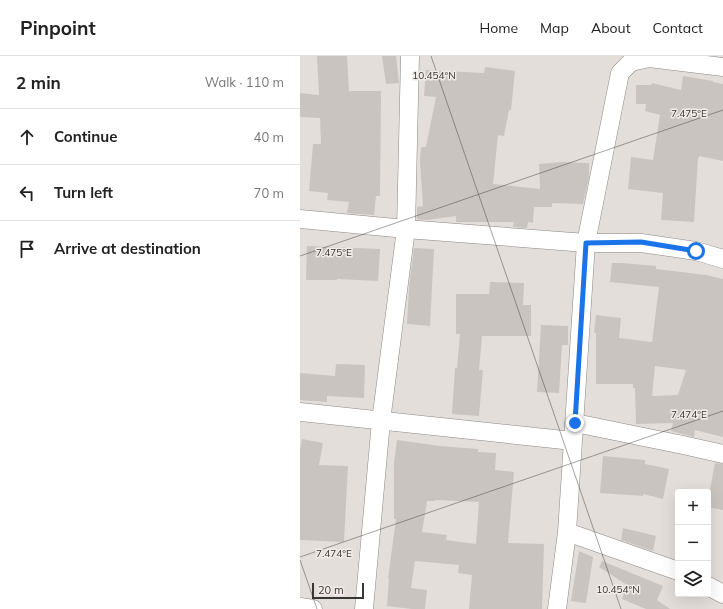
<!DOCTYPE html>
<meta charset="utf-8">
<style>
body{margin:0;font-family:Mulish,sans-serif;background:#f2f2f2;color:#222}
.controls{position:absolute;right:12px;bottom:12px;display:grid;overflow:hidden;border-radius:4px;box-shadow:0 4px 16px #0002}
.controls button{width:36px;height:36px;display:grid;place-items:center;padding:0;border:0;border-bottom:1px solid #e0e0e0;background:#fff;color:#222;font:20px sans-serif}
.scale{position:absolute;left:12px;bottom:10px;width:52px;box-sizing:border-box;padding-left:4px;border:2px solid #383634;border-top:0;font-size:11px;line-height:14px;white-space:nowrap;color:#383634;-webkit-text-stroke:3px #f2ebe7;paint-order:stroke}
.stop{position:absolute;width:12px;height:12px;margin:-9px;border:3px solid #1a73e8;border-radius:50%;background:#fff}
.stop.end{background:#1a73e8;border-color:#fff;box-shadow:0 1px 4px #0008}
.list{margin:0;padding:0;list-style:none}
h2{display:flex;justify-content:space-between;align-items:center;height:52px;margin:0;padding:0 16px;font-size:17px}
h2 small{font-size:13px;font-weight:400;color:#767676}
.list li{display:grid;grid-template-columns:26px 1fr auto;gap:12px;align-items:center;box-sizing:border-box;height:56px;padding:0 16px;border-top:1px solid #e0e0e0}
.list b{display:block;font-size:15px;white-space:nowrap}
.list em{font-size:13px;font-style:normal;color:#767676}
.icon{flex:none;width:22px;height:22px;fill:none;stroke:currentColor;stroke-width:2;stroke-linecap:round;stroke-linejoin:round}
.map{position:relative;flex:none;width:423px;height:553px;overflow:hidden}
header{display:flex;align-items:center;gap:24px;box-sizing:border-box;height:56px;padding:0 20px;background:#fff;border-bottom:1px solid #e0e0e0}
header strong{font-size:19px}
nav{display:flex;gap:22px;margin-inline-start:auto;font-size:14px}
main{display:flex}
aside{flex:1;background:#fff}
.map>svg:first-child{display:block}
.building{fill:#cac4c0;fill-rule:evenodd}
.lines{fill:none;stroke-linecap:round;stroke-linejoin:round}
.minor-casing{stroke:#8d8784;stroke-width:19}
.minor{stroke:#fff;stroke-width:18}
.route{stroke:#1a73e8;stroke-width:5}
.ticks{fill:none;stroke:#383634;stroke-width:1;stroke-opacity:0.45}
.ticks-label{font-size:10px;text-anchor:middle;fill:#383634;stroke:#f2ebe7;stroke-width:3;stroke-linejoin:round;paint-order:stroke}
</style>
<header>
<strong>Pinpoint</strong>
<nav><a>Home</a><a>Map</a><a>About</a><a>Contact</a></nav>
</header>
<main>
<aside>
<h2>2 min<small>Walk · 110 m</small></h2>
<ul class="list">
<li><svg class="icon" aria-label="ahead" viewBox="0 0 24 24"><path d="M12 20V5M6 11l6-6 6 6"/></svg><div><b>Continue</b></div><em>40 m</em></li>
<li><svg class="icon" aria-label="left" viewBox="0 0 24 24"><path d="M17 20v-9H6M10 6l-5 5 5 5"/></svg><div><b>Turn left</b></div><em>70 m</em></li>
<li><svg class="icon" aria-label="arrive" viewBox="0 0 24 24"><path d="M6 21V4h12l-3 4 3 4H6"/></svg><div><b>Arrive at destination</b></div></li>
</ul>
</aside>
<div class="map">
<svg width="423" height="553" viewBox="0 0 423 553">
<rect width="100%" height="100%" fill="#e4deda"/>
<!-- building -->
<path class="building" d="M17,0H47L49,35H81L80,140H76L74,159L47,157L49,146L27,144L28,137L9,135L13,88H21L20,62L0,61V37L19,39Z
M82,0H96L99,27L86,28Z
M185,11L215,15L211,54H209L204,80L198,79L193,128L240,133L239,108L261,106L289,107V121L283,148L252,147V151H234L233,167L228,166L227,172L213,171L214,166H156V160L127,164L117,163V151L123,150L120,107L121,91H126L136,41L124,40L126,14L184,17Z
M383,20L413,25V26L423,28V105L399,100V102H398L394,166L361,164L363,137L328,133L331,101L353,104L360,59L345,55L346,48H336V29H351L352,27L381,34Z
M7,190L80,193L78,225L37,223V224H6Z
M114,192L134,193L130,270L107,268L109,231Z
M312,207H322L356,210V213L406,219L423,223V381L395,374L394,381L371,375L373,367L336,368L335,332H333V328H296V277H294L296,259L321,262L319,282L352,286L359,231L310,226ZM355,310L386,314L378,339L352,340Z
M190,226L224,227L223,249H231V280H182L179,314H183L179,360L152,358L155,312H157L160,278H156V238H189Z
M241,269L268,270V289H262L259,337L237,336Z
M36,308L65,309L64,342L27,340V346L0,344V317L35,320Z
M2,383L23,387L19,409L48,410L44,486L0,484V393Z
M97,384L140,390L178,393V396L196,397L195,414L214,416L208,487L244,488L242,553H169L172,519L158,517L159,509L115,505L111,532L127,534L125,553H112L87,550L89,523H88L96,463H94V406ZM135,444L179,446L176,488L146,484L147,479L122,476L127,445H135Z
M303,400L345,404V408L369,413L363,443L343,438V440L300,437Z
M415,407L423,408V454L408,451V444Z
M323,472L356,480L353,495L321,484Z
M279,495L293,501L286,547L271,545Z
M302,505L363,530L357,544L370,553H346L322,543L327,529L299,511Z"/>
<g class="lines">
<defs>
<path id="minor" d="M0,163L106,173L286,187H341L396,195L423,203
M0,356L273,385
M275,367L383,389L423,398
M267,476L378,515
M408,530L423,538
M0,551L13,553
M64,553L81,365L106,173L110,0
M257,553L267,476L286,187L320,17L331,6L349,2L423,11"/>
</defs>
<!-- minor casing -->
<use href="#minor" class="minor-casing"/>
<!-- minor -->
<use href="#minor" class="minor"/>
</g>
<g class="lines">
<!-- route -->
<path class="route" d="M275,367L286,187L341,186L396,195"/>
</g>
<!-- ticks -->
<path class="ticks" d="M131,0L321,553M0,200L423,54M0,501L423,355M0,504L17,553"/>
<g class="ticks-label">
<text x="134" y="23">10.454°N</text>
<text x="389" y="61">7.475°E</text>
<text x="34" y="200">7.475°E</text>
<text x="389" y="362">7.474°E</text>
<text x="34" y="501">7.474°E</text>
<text x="318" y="537">10.454°N</text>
</g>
</svg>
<div class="controls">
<button>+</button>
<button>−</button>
<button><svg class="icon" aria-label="layers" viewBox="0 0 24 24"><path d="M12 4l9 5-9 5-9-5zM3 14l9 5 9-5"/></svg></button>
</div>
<div class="scale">20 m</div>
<div class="stop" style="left:396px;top:195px"></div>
<div class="stop end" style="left:275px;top:367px"></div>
</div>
</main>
